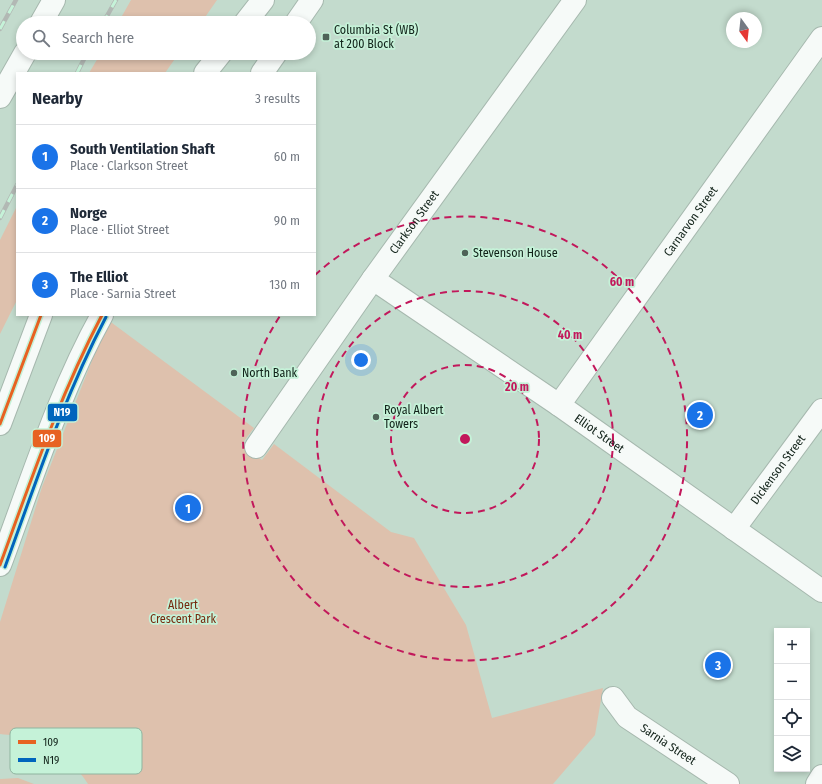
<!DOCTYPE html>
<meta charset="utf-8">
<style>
body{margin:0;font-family:"Fira Sans Condensed",sans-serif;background:#f2f2f3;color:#1f2937}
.controls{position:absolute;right:12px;bottom:12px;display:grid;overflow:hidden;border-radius:0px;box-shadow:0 2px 6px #0003}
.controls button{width:36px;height:36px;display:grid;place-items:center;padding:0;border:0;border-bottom:1px solid #e0e1e3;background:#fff;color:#1f2937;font:20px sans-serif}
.compass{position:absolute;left:726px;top:12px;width:36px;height:36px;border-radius:50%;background:#fff;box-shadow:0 2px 6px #0003;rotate:165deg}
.you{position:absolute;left:361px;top:360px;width:14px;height:14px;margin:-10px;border:3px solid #fff;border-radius:50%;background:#1a73e8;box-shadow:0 0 0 6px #1a73e833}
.badge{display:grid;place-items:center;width:26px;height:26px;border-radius:50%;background:#1a73e8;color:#fff;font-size:13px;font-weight:700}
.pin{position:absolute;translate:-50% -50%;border:2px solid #fff;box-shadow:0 1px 4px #0006}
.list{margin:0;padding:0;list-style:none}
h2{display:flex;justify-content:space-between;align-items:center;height:52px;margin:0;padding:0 16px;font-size:17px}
h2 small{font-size:13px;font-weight:400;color:#747a83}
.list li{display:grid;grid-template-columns:26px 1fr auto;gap:12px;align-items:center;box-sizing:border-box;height:64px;padding:0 16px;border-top:1px solid #e0e1e3}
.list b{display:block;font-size:15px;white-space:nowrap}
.list p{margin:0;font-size:13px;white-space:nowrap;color:#747a83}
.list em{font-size:13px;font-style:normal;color:#747a83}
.icon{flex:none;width:22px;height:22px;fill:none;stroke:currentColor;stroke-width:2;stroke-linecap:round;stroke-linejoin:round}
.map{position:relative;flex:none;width:822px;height:784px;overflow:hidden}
.search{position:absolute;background:#fff;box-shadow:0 2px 6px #0003;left:16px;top:16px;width:300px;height:44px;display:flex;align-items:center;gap:10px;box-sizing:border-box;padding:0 14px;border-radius:22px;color:#747a83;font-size:15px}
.panel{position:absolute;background:#fff;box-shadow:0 2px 6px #0003;left:16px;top:72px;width:300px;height:244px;border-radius:0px}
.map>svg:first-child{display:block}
.green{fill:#dec1ad}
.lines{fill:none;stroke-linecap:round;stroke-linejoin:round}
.street-casing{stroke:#a6b8ae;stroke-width:24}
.secondary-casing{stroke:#a6b8ae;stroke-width:24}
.street{stroke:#f6faf8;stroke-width:22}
.secondary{stroke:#f6faf8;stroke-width:22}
.rail-casing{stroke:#b2b8b4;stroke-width:4.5}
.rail{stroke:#c5f2d8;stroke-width:3;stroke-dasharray:9;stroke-linecap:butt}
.bus-1-casing{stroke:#c5f2d8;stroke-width:6}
.bus-2-casing{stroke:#c5f2d8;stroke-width:6}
.bus-1{stroke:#e76222;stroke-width:3}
.bus-2{stroke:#0065bd;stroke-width:3}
.ring{fill:none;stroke:#c2185b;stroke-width:2;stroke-dasharray:7 5}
.poi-dot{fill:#4f6358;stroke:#c5f2d8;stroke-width:1.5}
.labels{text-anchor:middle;stroke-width:3.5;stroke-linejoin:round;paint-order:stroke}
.poi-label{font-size:12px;fill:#112219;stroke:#c5f2d8;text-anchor:start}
.street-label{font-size:12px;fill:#112219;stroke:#c5f2d8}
.park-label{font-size:12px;fill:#762a0e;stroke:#c5f2d8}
.key{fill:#c5f2d8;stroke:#8fb49f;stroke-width:1}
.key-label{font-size:11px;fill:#112219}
.centre{fill:#c2185b;stroke:#c5f2d8;stroke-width:2}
.ring-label{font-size:12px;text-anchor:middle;font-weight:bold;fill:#c2185b;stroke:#c5f2d8;stroke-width:3.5;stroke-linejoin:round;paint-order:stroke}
.line-badge{stroke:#c5f2d8;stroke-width:1.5}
.badge-label{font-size:11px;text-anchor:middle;font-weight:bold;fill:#fff}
</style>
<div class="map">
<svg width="822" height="784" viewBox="0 0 822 784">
<rect width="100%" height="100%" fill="#c3dbcd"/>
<!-- green -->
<path class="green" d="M131,0H217L201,23H118Z
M101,53H179L165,73H89Z
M17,206V300L0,334V240Z
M108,320L254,428L241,445L262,460L274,444L391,532L414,538L466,625L492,718L603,688L595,735L553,784H88C75,763 54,748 30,740C21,736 10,735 0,734V622L42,487Z
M18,778L34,784H0V779Z"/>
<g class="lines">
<defs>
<g id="street">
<path id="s1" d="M373,279L559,405L822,591"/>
<path id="s2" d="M559,405L822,38"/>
<path id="s3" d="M256,447L373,279L575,0"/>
<path id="s4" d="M734,529L822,410"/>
<path id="s5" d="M613,698L627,717L728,784"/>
<path d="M817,784L822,776"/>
</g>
<path id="secondary" d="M41,23L54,0
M245,23L263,0
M296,23L312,0
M205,73L221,53
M262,73L276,53
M0,97L25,53
M0,424L41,315
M0,565C31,482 59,392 102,315"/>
</defs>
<!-- street casing -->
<use href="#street" class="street-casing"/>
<!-- secondary casing -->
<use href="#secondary" class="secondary-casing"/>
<!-- street -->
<use href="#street" class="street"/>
<!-- secondary -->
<use href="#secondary" class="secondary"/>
<defs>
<path id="rail" d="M103,23L116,0
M0,29L16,0
M77,73L87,53
M0,218L17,185"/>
</defs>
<!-- rail casing -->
<use href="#rail" class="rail-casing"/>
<!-- rail -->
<use href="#rail" class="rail"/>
<defs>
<path id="bus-1" d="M0,424L41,315
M0,565C31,480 60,395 102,315"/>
<path id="bus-2" d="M5,567C36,482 64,397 106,317"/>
</defs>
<!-- bus-1 casing -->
<use href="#bus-1" class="bus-1-casing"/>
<!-- bus-2 casing -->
<use href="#bus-2" class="bus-2-casing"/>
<!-- bus-1 -->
<use href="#bus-1" class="bus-1"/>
<!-- bus-2 -->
<use href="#bus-2" class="bus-2"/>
</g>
<!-- distance rings -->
<g class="ring">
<circle cx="465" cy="439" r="74"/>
<circle cx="465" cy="439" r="148"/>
<path d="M315 275A222 222 0 1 1 280 316"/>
</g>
<!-- markers -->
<g class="poi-dot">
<rect x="322" y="33" width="8" height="8" rx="2"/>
<circle cx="465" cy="253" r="4"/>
<circle cx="234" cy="373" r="4"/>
<circle cx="376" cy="417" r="4"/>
</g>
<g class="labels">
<!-- poi labels -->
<g class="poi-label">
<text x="334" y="34">Columbia St (WB)<tspan x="334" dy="14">at 200 Block</tspan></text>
<text x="473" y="257">Stevenson House</text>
<text x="242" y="377">North Bank</text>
<text x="384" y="414">Royal Albert<tspan x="384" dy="14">Towers</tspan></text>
</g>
<!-- street labels -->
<g class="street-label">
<text dy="4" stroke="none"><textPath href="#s2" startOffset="226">Carnarvon Street</textPath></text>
<text dy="4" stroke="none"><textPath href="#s3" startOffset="275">Clarkson Street</textPath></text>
<text dy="4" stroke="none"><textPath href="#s1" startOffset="274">Elliot Street</textPath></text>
<text dy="4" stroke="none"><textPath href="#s4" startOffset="74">Dickenson Street</textPath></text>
<text dy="4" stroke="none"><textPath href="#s5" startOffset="73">Sarnia Street</textPath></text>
</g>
<!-- park labels -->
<g class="park-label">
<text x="183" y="609">Albert<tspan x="183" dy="14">Crescent Park</tspan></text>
</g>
</g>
<!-- legend -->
<rect x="10" y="728" width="132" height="46" rx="6" class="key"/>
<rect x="18" y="740" width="18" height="4" fill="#e76222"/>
<rect x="18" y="758" width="18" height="4" fill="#0065bd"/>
<g class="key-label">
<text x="43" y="746">109</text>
<text x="43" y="764">N19</text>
</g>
<circle cx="465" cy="439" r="6" class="centre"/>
<g class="ring-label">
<text x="622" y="286">60 m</text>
<text x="570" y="339">40 m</text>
<text x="517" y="391">20 m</text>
</g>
<g class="line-badge">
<rect x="47" y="403" width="31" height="19" rx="4" fill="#0065bd"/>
<rect x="32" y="429" width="30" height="19" rx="4" fill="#e76222"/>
</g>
<g class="badge-label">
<text x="62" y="416">N19</text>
<text x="47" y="442">109</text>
</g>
</svg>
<div class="controls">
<button>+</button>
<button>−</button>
<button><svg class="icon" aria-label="locate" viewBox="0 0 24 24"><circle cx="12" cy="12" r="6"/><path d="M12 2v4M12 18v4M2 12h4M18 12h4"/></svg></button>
<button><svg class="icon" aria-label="layers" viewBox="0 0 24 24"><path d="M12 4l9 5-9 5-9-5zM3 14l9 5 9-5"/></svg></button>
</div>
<svg class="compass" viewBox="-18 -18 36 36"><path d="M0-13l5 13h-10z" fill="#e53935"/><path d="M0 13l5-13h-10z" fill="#747a83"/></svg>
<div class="you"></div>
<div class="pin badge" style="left:188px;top:508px">1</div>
<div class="pin badge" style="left:700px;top:415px">2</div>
<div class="pin badge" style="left:718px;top:665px">3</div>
<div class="search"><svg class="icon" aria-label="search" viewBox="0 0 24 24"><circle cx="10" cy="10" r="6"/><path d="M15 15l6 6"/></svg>Search here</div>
<section class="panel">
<h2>Nearby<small>3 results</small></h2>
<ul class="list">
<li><span class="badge">1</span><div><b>South Ventilation Shaft</b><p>Place · Clarkson Street</p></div><em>60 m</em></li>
<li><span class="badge">2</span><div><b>Norge</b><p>Place · Elliot Street</p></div><em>90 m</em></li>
<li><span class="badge">3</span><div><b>The Elliot</b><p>Place · Sarnia Street</p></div><em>130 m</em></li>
</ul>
</section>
</div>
